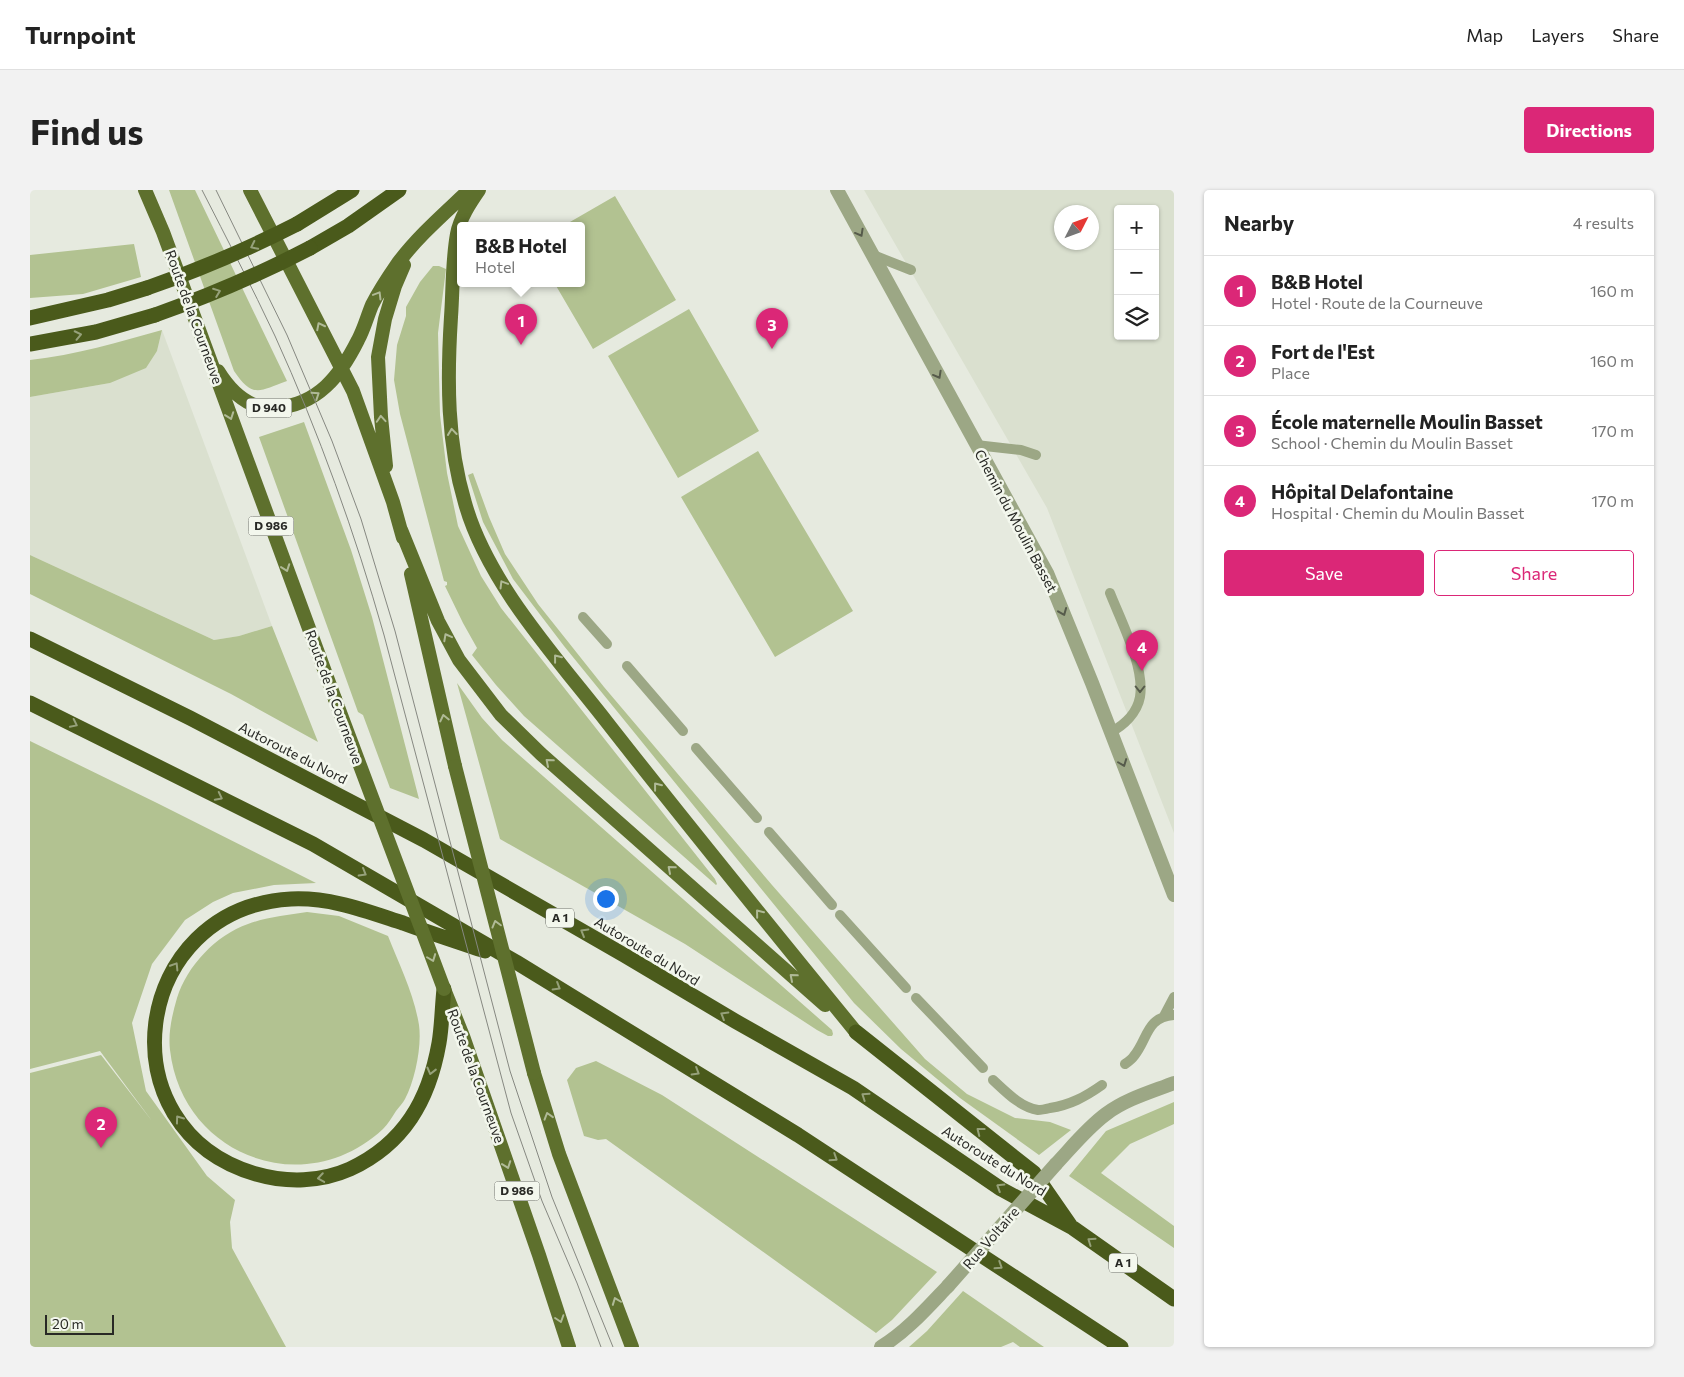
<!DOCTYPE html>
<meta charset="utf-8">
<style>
body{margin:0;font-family:Commissioner,sans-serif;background:#f2f2f2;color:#222}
.controls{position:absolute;right:15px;top:15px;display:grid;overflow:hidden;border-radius:5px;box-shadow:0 1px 4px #0004}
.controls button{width:45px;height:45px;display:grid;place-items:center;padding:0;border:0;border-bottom:1px solid #e0e0e0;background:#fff;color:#222;font:25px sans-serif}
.compass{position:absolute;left:1024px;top:15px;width:45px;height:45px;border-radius:50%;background:#fff;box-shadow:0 1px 4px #0004;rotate:48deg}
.scale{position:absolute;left:15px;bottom:12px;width:69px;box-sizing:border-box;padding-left:5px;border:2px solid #282925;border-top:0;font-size:14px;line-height:18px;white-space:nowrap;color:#282925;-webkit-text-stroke:4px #f3f7ed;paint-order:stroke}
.you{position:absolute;left:575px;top:708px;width:18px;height:18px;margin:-12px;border:4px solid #fff;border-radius:50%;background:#1a73e8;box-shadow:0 0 0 8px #1a73e833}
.badge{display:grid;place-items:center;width:32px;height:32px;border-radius:50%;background:#db2777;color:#fff;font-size:16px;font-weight:700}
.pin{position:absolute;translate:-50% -41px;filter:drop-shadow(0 1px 2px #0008)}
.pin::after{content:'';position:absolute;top:26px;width:18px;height:15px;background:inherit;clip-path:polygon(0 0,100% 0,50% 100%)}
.popup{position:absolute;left:427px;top:32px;width:128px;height:65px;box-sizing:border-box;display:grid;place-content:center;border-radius:5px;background:#fff;filter:drop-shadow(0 1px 4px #0005);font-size:16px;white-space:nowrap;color:#767676}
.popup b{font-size:19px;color:#222}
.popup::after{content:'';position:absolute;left:50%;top:100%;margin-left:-10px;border:10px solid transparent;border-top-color:#fff}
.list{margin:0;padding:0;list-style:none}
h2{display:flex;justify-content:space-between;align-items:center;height:65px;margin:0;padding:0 20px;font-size:21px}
h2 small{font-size:16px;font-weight:400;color:#767676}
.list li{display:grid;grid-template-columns:32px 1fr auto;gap:15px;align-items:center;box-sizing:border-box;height:70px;padding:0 20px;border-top:1px solid #e0e0e0}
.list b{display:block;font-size:19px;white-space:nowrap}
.list p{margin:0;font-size:16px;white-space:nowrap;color:#767676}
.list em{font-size:16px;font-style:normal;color:#767676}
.actions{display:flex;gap:10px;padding:15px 20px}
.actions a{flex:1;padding:11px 0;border:1px solid #db2777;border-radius:5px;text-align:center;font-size:18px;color:#db2777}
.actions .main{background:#db2777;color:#fff}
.icon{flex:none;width:28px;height:28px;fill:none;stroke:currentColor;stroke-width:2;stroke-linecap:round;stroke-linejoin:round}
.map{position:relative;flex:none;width:1144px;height:1157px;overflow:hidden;border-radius:5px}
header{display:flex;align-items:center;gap:30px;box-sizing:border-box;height:70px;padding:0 25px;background:#fff;border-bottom:1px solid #e0e0e0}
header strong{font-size:24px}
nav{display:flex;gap:28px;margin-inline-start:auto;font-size:18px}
.intro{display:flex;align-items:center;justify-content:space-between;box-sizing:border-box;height:120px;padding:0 30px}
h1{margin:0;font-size:35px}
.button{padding:12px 22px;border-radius:5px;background:#db2777;color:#fff;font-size:18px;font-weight:700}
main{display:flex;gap:30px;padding:0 30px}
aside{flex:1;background:#fff;border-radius:5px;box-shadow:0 1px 4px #0004}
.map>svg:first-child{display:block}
.built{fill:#dae0cf;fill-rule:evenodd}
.green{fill:#b2c291}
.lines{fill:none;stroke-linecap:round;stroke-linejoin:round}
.service{stroke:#9ca785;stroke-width:10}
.minor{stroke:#9ca785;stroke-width:14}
.primary{stroke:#5e702d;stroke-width:14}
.motorway{stroke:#4a5a1b;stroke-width:15}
.tram{stroke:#868881;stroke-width:1}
.minor-bridge{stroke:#9ca785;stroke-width:14}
.primary-bridge{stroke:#5e702d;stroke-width:14}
.motorway-bridge{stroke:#4a5a1b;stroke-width:15}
.oneway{stroke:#565b4b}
.oneway2{stroke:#96a17a}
.oneway3{stroke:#b0ba97}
.labels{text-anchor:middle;stroke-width:5;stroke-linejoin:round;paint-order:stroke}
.shield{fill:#f3f7ed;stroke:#656761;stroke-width:1}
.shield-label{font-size:12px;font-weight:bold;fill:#282925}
.street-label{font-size:14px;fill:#282925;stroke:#f3f7ed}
</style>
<header>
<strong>Turnpoint</strong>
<nav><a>Map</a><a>Layers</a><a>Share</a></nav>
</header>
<div class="intro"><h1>Find us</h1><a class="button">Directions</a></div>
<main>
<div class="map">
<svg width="1144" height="1157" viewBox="0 0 1144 1157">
<rect width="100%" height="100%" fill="#e6eadf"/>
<!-- built -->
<path class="built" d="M834,0H1144V643L1017,318ZM1088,19H1125V146H1088ZM1032,22H1062V52H1032Z
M132,140L242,436L209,446L184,450L0,365V207L80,193L127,161Z"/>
<!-- green -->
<path class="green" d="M139,0H165L257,191C229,201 223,209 204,181Z
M585,6L646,110L563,159L525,94H551V36H533Z
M104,54L111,87L53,104L0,108V65Z
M403,76H409L416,79L408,143L410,225L417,283L428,336L451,386L471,418L685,689L687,694L686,695L494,526L466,495L442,465L447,458L433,433L415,396L417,395V392L414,391L370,224L364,190L367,155L376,126V117L390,92Z
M659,119L729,241L648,288L578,166Z
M132,140L127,161L116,178L80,193L0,207V170C45,165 89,152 132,140Z
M274,232L321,360L342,427L389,609L360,598L333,525L328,522L229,247Z
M728,261L823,421L745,467L651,307Z
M443,283L459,327L475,364L508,414L574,497L742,695L895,869L937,904L985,928L1020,932L1041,940L1009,965L930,908L871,859L824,813L534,456L483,389L453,332L438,285Z
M0,365L184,450L209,446L242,436L288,552L201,504L0,404Z
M427,493L452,528L472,550L802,840L803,844L802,846H798L787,840L655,754L470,649Z
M0,551L127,613L286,693L244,695L203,703L183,712L155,730L122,774L102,833L116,901L177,986L205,1010L200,1032L202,1058L256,1157H0V883L71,865L122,931L70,861L0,879Z
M277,722L309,726L358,746C369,774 384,804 389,835C392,856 385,890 375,909C373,913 369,917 366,921C362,927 358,934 353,939C275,1012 152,966 140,860C138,843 142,825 147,808C157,776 186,745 218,734C237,727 257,725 277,722Z
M566,871L632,905L907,1082L862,1130L846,1143L576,949L568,950L554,946L537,890L546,878Z
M1144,912V934L1100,954L1071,983L1144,1036V1058L1039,986L1076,941Z
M933,1101L1014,1157H990L983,1152L971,1157H879L897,1141Z"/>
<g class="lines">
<!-- service -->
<path class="service" d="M843,65L881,80
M946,255L991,260L1006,265
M1080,403C1091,431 1115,477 1110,507C1107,523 1094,535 1081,542
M553,427L577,454
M597,476L653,541
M666,558L727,628
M739,642L802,715
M810,725L876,798
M886,808L953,878
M1134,826L1144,807
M1095,874C1098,872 1102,869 1104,866C1118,849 1116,827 1144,825
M963,890C976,902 990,917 1008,920C1012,920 1016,919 1020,918C1040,915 1055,907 1072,895"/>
<!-- minor -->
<path class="minor" d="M807,0L1017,383L1062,493L1144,705
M1026,974C1042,957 1057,938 1076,924C1096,909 1121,902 1144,893
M851,1157C877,1141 897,1118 918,1096"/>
<!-- primary -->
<path class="primary" d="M115,0L133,42L305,509
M220,0L323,201L363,312L373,348
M449,0C440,13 430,28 427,44C422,71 423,100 421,127C417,190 417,253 435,313C457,392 526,467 576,531C658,636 742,739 826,842
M188,181C201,202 219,220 245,218C288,215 310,186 328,150C334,139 337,127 342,115C349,101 359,86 368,73C388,46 415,23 439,0
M356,276L351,227L348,167L355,129L365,96L374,75
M371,340L408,431L429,470L471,525L511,564L795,815
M381,384L425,576
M414,799L433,846L509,1065L539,1157
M504,883L529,964L602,1157"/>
<!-- motorway -->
<path class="motorway" d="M267,34L322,0
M280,58L318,36L369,0
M0,128L78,110L117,98
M0,154L66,142L125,125
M0,449L160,528L394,650L594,765L705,831L823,898L971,999L1043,1038L1144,1109
M0,513L283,654L486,772L768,945L1091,1157
M414,799C412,817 412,836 409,853C399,910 374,954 320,979C291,992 257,993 226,984C72,939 101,718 261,709C300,707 336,721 373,733C400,743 428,752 455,761
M826,842L1004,983L1040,1035"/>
<!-- tram -->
<path class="tram" d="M172,0C197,49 222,97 245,146C289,243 325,343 354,445L481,923L512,1011L547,1093L571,1157
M186,0L257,145L302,251L331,329L365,441L480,881L522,1007L583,1157"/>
<!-- minor-bridge -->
<path class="minor-bridge" d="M918,1096L1026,974"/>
<!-- primary-bridge -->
<path class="primary-bridge" d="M305,509L414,799
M425,576L504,883"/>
<!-- motorway-bridge -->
<path class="motorway-bridge" d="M117,98C169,80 218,59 267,34
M125,125C179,106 230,84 280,58"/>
</g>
<!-- one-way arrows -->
<defs><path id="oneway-chevron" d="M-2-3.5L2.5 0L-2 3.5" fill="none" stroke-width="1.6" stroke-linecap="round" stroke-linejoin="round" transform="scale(1.25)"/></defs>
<g class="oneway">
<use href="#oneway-chevron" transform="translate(830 43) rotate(61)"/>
<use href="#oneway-chevron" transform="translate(908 185) rotate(61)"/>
<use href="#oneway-chevron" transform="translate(1033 422) rotate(68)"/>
<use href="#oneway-chevron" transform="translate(1110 499) rotate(90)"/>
<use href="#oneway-chevron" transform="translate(1093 573) rotate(69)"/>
</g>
<g class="oneway2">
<use href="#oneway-chevron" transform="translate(224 56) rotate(154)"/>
<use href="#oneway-chevron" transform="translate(187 102) rotate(-21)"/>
<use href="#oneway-chevron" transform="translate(48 145) rotate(-12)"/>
<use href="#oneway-chevron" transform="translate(44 534) rotate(26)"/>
<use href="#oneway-chevron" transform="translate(189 607) rotate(27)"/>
<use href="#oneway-chevron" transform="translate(333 683) rotate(30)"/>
<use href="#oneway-chevron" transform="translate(554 742) rotate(-150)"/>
<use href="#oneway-chevron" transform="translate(145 776) rotate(-58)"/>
<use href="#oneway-chevron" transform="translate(527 797) rotate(31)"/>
<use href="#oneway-chevron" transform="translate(694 825) rotate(-149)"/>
<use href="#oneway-chevron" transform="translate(401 881) rotate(104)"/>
<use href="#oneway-chevron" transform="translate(666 882) rotate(31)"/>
<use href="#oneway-chevron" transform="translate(835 906) rotate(-146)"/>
<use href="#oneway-chevron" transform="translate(149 929) rotate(-126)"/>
<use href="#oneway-chevron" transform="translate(950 941) rotate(-142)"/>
<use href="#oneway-chevron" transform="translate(804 968) rotate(33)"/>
<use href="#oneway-chevron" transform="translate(291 988) rotate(171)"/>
<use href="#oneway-chevron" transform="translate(970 997) rotate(-148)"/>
<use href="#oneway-chevron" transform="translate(1061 1051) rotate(-145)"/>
<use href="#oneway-chevron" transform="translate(969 1076) rotate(33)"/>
</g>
<g class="oneway3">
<use href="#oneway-chevron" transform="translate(348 105) rotate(-59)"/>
<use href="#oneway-chevron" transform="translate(290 136) rotate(-117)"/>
<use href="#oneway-chevron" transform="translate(286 205) rotate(-34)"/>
<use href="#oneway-chevron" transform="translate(200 226) rotate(70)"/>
<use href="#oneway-chevron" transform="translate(351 229) rotate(-94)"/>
<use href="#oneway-chevron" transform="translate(422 242) rotate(-96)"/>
<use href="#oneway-chevron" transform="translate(256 378) rotate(70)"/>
<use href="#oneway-chevron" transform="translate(473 394) rotate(-121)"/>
<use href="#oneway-chevron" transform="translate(417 447) rotate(-118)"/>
<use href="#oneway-chevron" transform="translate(527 468) rotate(-128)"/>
<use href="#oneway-chevron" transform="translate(414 528) rotate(-103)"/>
<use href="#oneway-chevron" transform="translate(519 572) rotate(-139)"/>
<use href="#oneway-chevron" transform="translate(627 596) rotate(-128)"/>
<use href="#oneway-chevron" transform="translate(641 679) rotate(-139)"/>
<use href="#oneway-chevron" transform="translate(729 723) rotate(-129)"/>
<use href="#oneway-chevron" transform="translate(466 734) rotate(-105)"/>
<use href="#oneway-chevron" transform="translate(402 768) rotate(69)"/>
<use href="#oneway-chevron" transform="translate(763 787) rotate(-139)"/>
<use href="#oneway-chevron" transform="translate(518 926) rotate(-107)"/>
<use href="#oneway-chevron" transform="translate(477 975) rotate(70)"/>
<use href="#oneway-chevron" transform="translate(586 1111) rotate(-111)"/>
<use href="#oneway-chevron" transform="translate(530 1129) rotate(72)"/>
</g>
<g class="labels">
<!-- shield labels -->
<g class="shield">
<rect x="216.5" y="208.5" width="45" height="19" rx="4"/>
<rect x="218.5" y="326.5" width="45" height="19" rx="4"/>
<rect x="516" y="718.5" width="28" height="19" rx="4"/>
<rect x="464.5" y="991.5" width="45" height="19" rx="4"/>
<rect x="1079" y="1063.5" width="28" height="19" rx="4"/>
</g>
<g class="shield-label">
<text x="239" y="222">D 940</text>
<text x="241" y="340">D 986</text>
<text x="530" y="732">A 1</text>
<text x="487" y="1005">D 986</text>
<text x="1093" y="1077">A 1</text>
</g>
<!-- street labels -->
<g class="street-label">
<text transform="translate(164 127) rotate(70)" y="5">Route de la Courneuve</text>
<text transform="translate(986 331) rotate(62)" y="5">Chemin du Moulin Basset</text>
<text transform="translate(304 507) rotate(70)" y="5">Route de la Courneuve</text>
<text transform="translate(263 563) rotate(27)" y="5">Autoroute du Nord</text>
<text transform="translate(617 761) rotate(31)" y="5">Autoroute du Nord</text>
<text transform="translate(446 886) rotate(70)" y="5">Route de la Courneuve</text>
<text transform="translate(964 971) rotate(32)" y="5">Autoroute du Nord</text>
<text transform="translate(961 1048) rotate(-49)" y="5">Rue Voltaire</text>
</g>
</g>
</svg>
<div class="controls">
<button>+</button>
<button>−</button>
<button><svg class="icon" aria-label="layers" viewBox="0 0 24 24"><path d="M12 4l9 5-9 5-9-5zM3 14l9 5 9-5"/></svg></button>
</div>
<svg class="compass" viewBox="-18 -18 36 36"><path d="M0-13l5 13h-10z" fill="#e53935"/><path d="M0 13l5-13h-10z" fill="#767676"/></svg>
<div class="scale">20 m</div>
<div class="you"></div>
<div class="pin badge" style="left:491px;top:155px">1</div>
<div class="popup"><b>B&amp;B Hotel</b>Hotel</div>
<div class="pin badge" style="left:71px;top:958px">2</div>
<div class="pin badge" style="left:742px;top:159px">3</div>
<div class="pin badge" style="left:1112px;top:481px">4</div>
</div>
<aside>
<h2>Nearby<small>4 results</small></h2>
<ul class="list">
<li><span class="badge">1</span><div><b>B&amp;B Hotel</b><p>Hotel · Route de la Courneuve</p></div><em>160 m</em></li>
<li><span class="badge">2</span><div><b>Fort de l'Est</b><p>Place</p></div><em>160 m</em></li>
<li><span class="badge">3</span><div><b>École maternelle Moulin Basset</b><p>School · Chemin du Moulin Basset</p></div><em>170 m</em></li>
<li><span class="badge">4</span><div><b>Hôpital Delafontaine</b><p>Hospital · Chemin du Moulin Basset</p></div><em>170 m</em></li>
</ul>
<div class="actions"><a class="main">Save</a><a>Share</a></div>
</aside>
</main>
